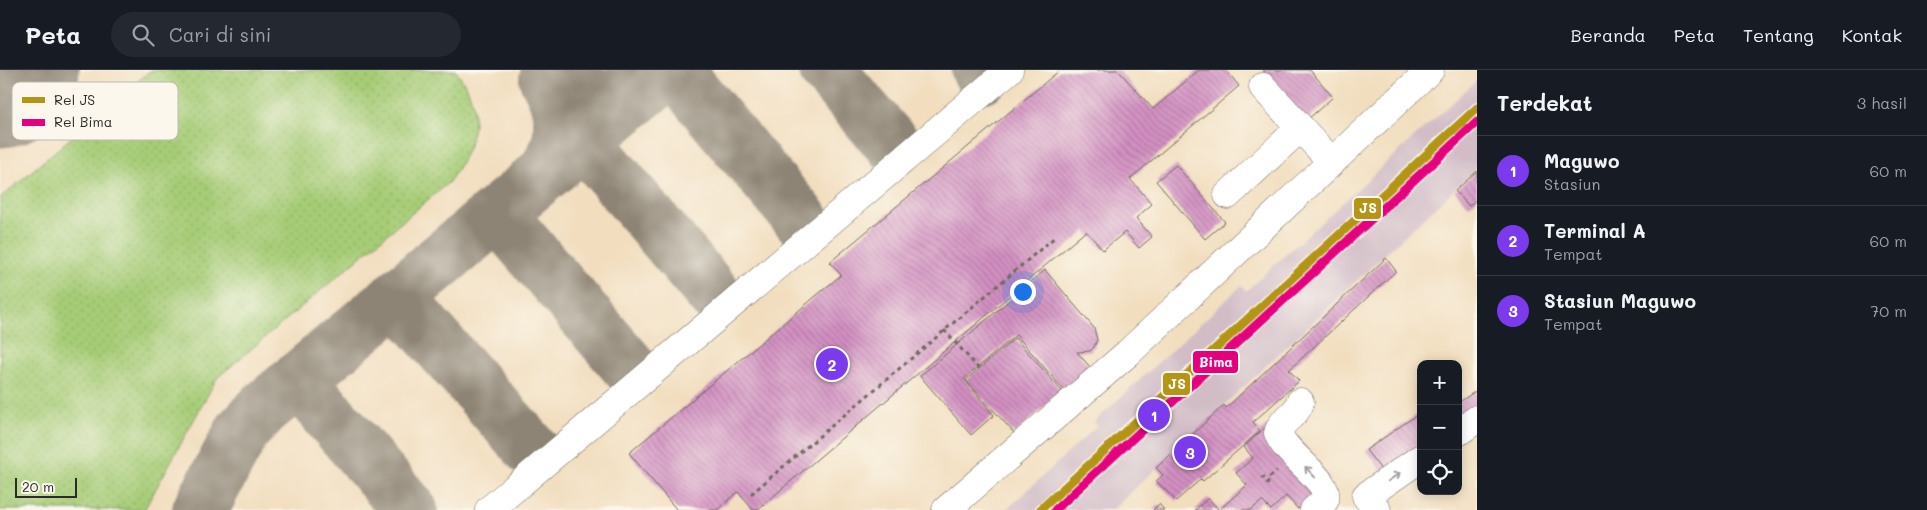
<!DOCTYPE html>
<html lang="id">
<meta charset="utf-8">
<style>
body{margin:0;font-family:Mali,sans-serif;background:#242831;color:#f1f3f6}
.controls{position:absolute;right:15px;bottom:15px;display:grid;overflow:hidden;border-radius:10px;box-shadow:0 2px 12px #0003}
.controls button{width:45px;height:45px;display:grid;place-items:center;padding:0;border:0;border-bottom:1px solid #363941;background:#171b24;color:#f1f3f6;font:25px sans-serif}
.scale{position:absolute;left:15px;bottom:12px;width:62px;box-sizing:border-box;padding-left:5px;border:2px solid #2b2b2b;border-top:0;font-size:14px;line-height:18px;white-space:nowrap;color:#2b2b2b;-webkit-text-stroke:4px #fbf7ec;paint-order:stroke}
.you{position:absolute;left:1022px;top:221px;width:18px;height:18px;margin:-12px;border:4px solid #fff;border-radius:50%;background:#1a73e8;box-shadow:0 0 0 8px #1a73e833}
.badge{display:grid;place-items:center;width:32px;height:32px;border-radius:50%;background:#7c3aed;color:#fff;font-size:16px;font-weight:700}
.pin{position:absolute;translate:-50% -50%;border:2px solid #fff;box-shadow:0 1px 5px #0006}
.list{margin:0;padding:0;list-style:none}
h2{display:flex;justify-content:space-between;align-items:center;height:65px;margin:0;padding:0 20px;font-size:21px}
h2 small{font-size:16px;font-weight:400;color:#9ea1a6}
.list li{display:grid;grid-template-columns:32px 1fr auto;gap:15px;align-items:center;box-sizing:border-box;height:70px;padding:0 20px;border-top:1px solid #363941}
.list b{display:block;font-size:19px;white-space:nowrap}
.list p{margin:0;font-size:16px;white-space:nowrap;color:#9ea1a6}
.list em{font-size:16px;font-style:normal;color:#9ea1a6}
.icon{flex:none;width:28px;height:28px;fill:none;stroke:currentColor;stroke-width:2;stroke-linecap:round;stroke-linejoin:round}
.map{position:relative;flex:none;width:1477px;height:440px;overflow:hidden}
header{display:flex;align-items:center;gap:30px;box-sizing:border-box;height:70px;padding:0 25px;background:#171b24;border-bottom:1px solid #363941}
header strong{font-size:24px}
nav{display:flex;gap:28px;margin-inline-start:auto;font-size:18px}
.search{width:350px;height:45px;background:#242831;display:flex;align-items:center;gap:12px;box-sizing:border-box;padding:0 18px;border-radius:28px;color:#9ea1a6;font-size:19px}
main{display:flex}
aside{flex:1;background:#171b24}
.map>svg:first-child{display:block}
.railway{fill:#d2bdc7}
.grass{fill:url(#grass-dots);stroke:#687c50}
.lines{fill:none;stroke-linecap:round;stroke-linejoin:round}
.taxiway{stroke:#8e8475;stroke-width:56}
.runway{stroke:#8e8475;stroke-width:141}
.building{fill:url(#building-back-hatch)}
.minor-casing{stroke:#716a5f;stroke-width:29}
.path{stroke:#716a5f;stroke-width:3;stroke-dasharray:4 4;stroke-linecap:butt}
.minor{stroke:#fff;stroke-width:28}
.rail-1-casing{stroke:#fbf7ec;stroke-width:12}
.rail-2-casing{stroke:#fbf7ec;stroke-width:12}
.rail-1{stroke:#b39518;stroke-width:9}
.rail-2{stroke:#e5007d;stroke-width:9}
.oneway{stroke:#a0a0a0}
.key{fill:#fbf7ec;stroke:#bdbab2;stroke-width:1}
.key-label{font-size:14px;fill:#2b2b2b}
.line-badge{stroke:#fbf7ec;stroke-width:2}
.badge-label{font-size:14px;text-anchor:middle;font-weight:bold;fill:#fff}
</style>
<header>
<strong>Peta</strong>
<div class="search"><svg class="icon" aria-label="search" viewBox="0 0 24 24"><circle cx="10" cy="10" r="6"/><path d="M15 15l6 6"/></svg>Cari di sini</div>
<nav><a>Beranda</a><a>Peta</a><a>Tentang</a><a>Kontak</a></nav>
</header>
<main>
<div class="map">
<svg width="1477" height="440" viewBox="0 0 1477 440">
<defs>
<pattern id="grass-dots" width="8" height="8" patternUnits="userSpaceOnUse" patternTransform="scale(1.25)"><rect width="8" height="8" fill="#a6cc76"/><path d="M2 2h.1M6 6h.1" fill="none" stroke="#8faf66" stroke-width="1.8" stroke-linecap="round"/></pattern>
<pattern id="building-back-hatch" width="6" height="6" patternUnits="userSpaceOnUse" patternTransform="scale(1.25)"><rect width="6" height="6" fill="#d390c2"/><path d="M-1 5l2 2M0 0l6 6M5-1l2 2" fill="none" stroke="#ab769e"/></pattern>
</defs>
<rect width="100%" height="100%" fill="#fbf7ec"/>
<filter id="ink" filterUnits="userSpaceOnUse"><feTurbulence type="fractalNoise" baseFrequency=".02" numOctaves="2"/><feDisplacementMap in="SourceGraphic" scale="10" xChannelSelector="R" yChannelSelector="G"/><feConvolveMatrix kernelMatrix="1 2 1 2 8 2 1 2 1" color-interpolation-filters="sRGB"/></filter>
<filter id="wash" filterUnits="userSpaceOnUse"><feTurbulence type="fractalNoise" baseFrequency=".0096" numOctaves="4" result="noise"/><feDisplacementMap in="SourceGraphic" scale="20" xChannelSelector="R" yChannelSelector="G"/><feGaussianBlur stdDeviation="1.12" result="paint"/><feColorMatrix in="noise" values="0 0 0 0 0 0 0 0 0 0 0 0 0 0 0 0 0 1.4 0 .05"/><feComposite in="paint" operator="in"/></filter>
<g filter="url(#wash)">
<rect width="100%" height="100%" fill="#f2debf"/>
<!-- railway -->
<path class="railway" d="M1477,10V98L1112,440H1006L1097,356L1094,352L1241,216L1246,221Z"/>
<!-- grass -->
<path class="grass" d="M151,0H455C487,39 475,74 449,112L217,308L144,440H0V128Z"/>
<g class="lines">
<!-- taxiway -->
<path class="taxiway" d="M675,0L804,153
M827,0L895,77
M979,0L983,5
M585,72L716,227
M537,110C567,81 568,45 547,9C584,27 610,34 649,18
M498,144L631,299
M397,227L533,381
M298,309L410,440
M200,440L243,360L264,338L669,0"/>
<!-- runway -->
<path class="runway" d="M0,7L9,0"/>
</g>
<g id="blocks">
<!-- building -->
<path class="building" d="M1060,0H1118L1153,39L1199,0H1226L1239,16L1130,109L1152,134L1136,148L1152,167L1139,178L1125,162L1103,180L1086,161L757,440H753L738,422L717,440H677L629,383L841,205L830,192Z
M1263,0H1310L1333,27L1307,50Z
M1176,95L1225,152L1205,169L1156,111Z
M1477,101V129L1469,136L1455,121Z
M1386,188L1396,201L1289,300L1299,311L1253,352L1260,361L1203,411L1201,409L1176,431L1156,411L1163,405L1156,398L1224,335L1226,338Z
M1045,200L1094,258L1097,270L1094,277L1090,281L1077,282L1090,297L1064,320L1016,265L964,309L994,345L971,365L920,306Z
M1015,268L1062,321L1015,364L966,310Z
M1477,320V344L1458,357V333Z
M1421,342V383L1386,406L1366,380Z
M1273,350L1291,370L1296,366L1313,385L1330,410L1298,439L1286,426L1271,440L1262,431L1251,440H1195L1208,428L1219,440L1247,415L1236,403L1253,388L1244,377Z
M1159,434L1164,440H1153Z"/>
</g>
</g>
<g filter="url(#ink)">
<use href="#blocks" fill-opacity="0" stroke="#716a5f" stroke-width="1"/>
<g class="lines">
<defs>
<path id="minor" d="M1263,17L1331,91
M1228,125L1300,58
M1300,332C1297,346 1281,349 1278,363C1284,384 1331,410 1325,430L1314,440
M1458,362L1477,349
M489,440L1009,0
M946,440L1128,283L1430,0
M1377,440L1366,426L1421,388"/>
</defs>
<!-- minor casing -->
<use href="#minor" class="minor-casing"/>
<!-- path -->
<path class="path" d="M944,260L981,301
M1261,408L1270,407
M1267,415L1270,407L1277,401
M751,424L1055,167"/>
<!-- minor -->
<use href="#minor" class="minor"/>
<defs>
<path id="rail-1" d="M1040,440L1477,38"/>
<path id="rail-2" d="M1055,440L1477,52"/>
</defs>
<!-- rail-1 casing -->
<use href="#rail-1" class="rail-1-casing"/>
<!-- rail-2 casing -->
<use href="#rail-2" class="rail-2-casing"/>
<!-- rail-1 -->
<use href="#rail-1" class="rail-1"/>
<!-- rail-2 -->
<use href="#rail-2" class="rail-2"/>
</g>
<!-- one-way arrows -->
<defs><path id="oneway-shaft" d="M-6 0H5M1.5-3L5.5 0L1.5 3" fill="none" stroke-width="1.6" stroke-linecap="round" stroke-linejoin="round" transform="scale(1.25)"/></defs>
<g class="oneway">
<use href="#oneway-shaft" transform="translate(1310 402) rotate(-133)"/>
<use href="#oneway-shaft" transform="translate(1394 407) rotate(-35)"/>
</g>
</g>
<!-- legend -->
<rect x="12" y="12" width="166" height="58" rx="8" class="key"/>
<rect x="22" y="27" width="23" height="6" fill="#b39518"/>
<rect x="22" y="49" width="23" height="7" fill="#e5007d"/>
<g class="key-label">
<text x="54" y="35">Rel JS</text>
<text x="54" y="57">Rel Bima</text>
</g>
<g class="line-badge">
<rect x="1353" y="127" width="29" height="23" rx="5" fill="#b39518"/>
<rect x="1192" y="280" width="47" height="24" rx="5" fill="#e5007d"/>
<rect x="1162" y="302" width="29" height="24" rx="5" fill="#b39518"/>
</g>
<g class="badge-label">
<text x="1368" y="143">JS</text>
<text x="1216" y="297">Bima</text>
<text x="1177" y="319">JS</text>
</g>
</svg>
<div class="controls">
<button>+</button>
<button>−</button>
<button><svg class="icon" aria-label="locate" viewBox="0 0 24 24"><circle cx="12" cy="12" r="6"/><path d="M12 2v4M12 18v4M2 12h4M18 12h4"/></svg></button>
</div>
<div class="scale">20 m</div>
<div class="you"></div>
<div class="pin badge" style="left:1154px;top:345px">1</div>
<div class="pin badge" style="left:832px;top:294px">2</div>
<div class="pin badge" style="left:1190px;top:382px">3</div>
</div>
<aside>
<h2>Terdekat<small>3 hasil</small></h2>
<ul class="list">
<li><span class="badge">1</span><div><b>Maguwo</b><p>Stasiun</p></div><em>60 m</em></li>
<li><span class="badge">2</span><div><b>Terminal A</b><p>Tempat</p></div><em>60 m</em></li>
<li><span class="badge">3</span><div><b>Stasiun Maguwo</b><p>Tempat</p></div><em>70 m</em></li>
</ul>
</aside>
</main>
